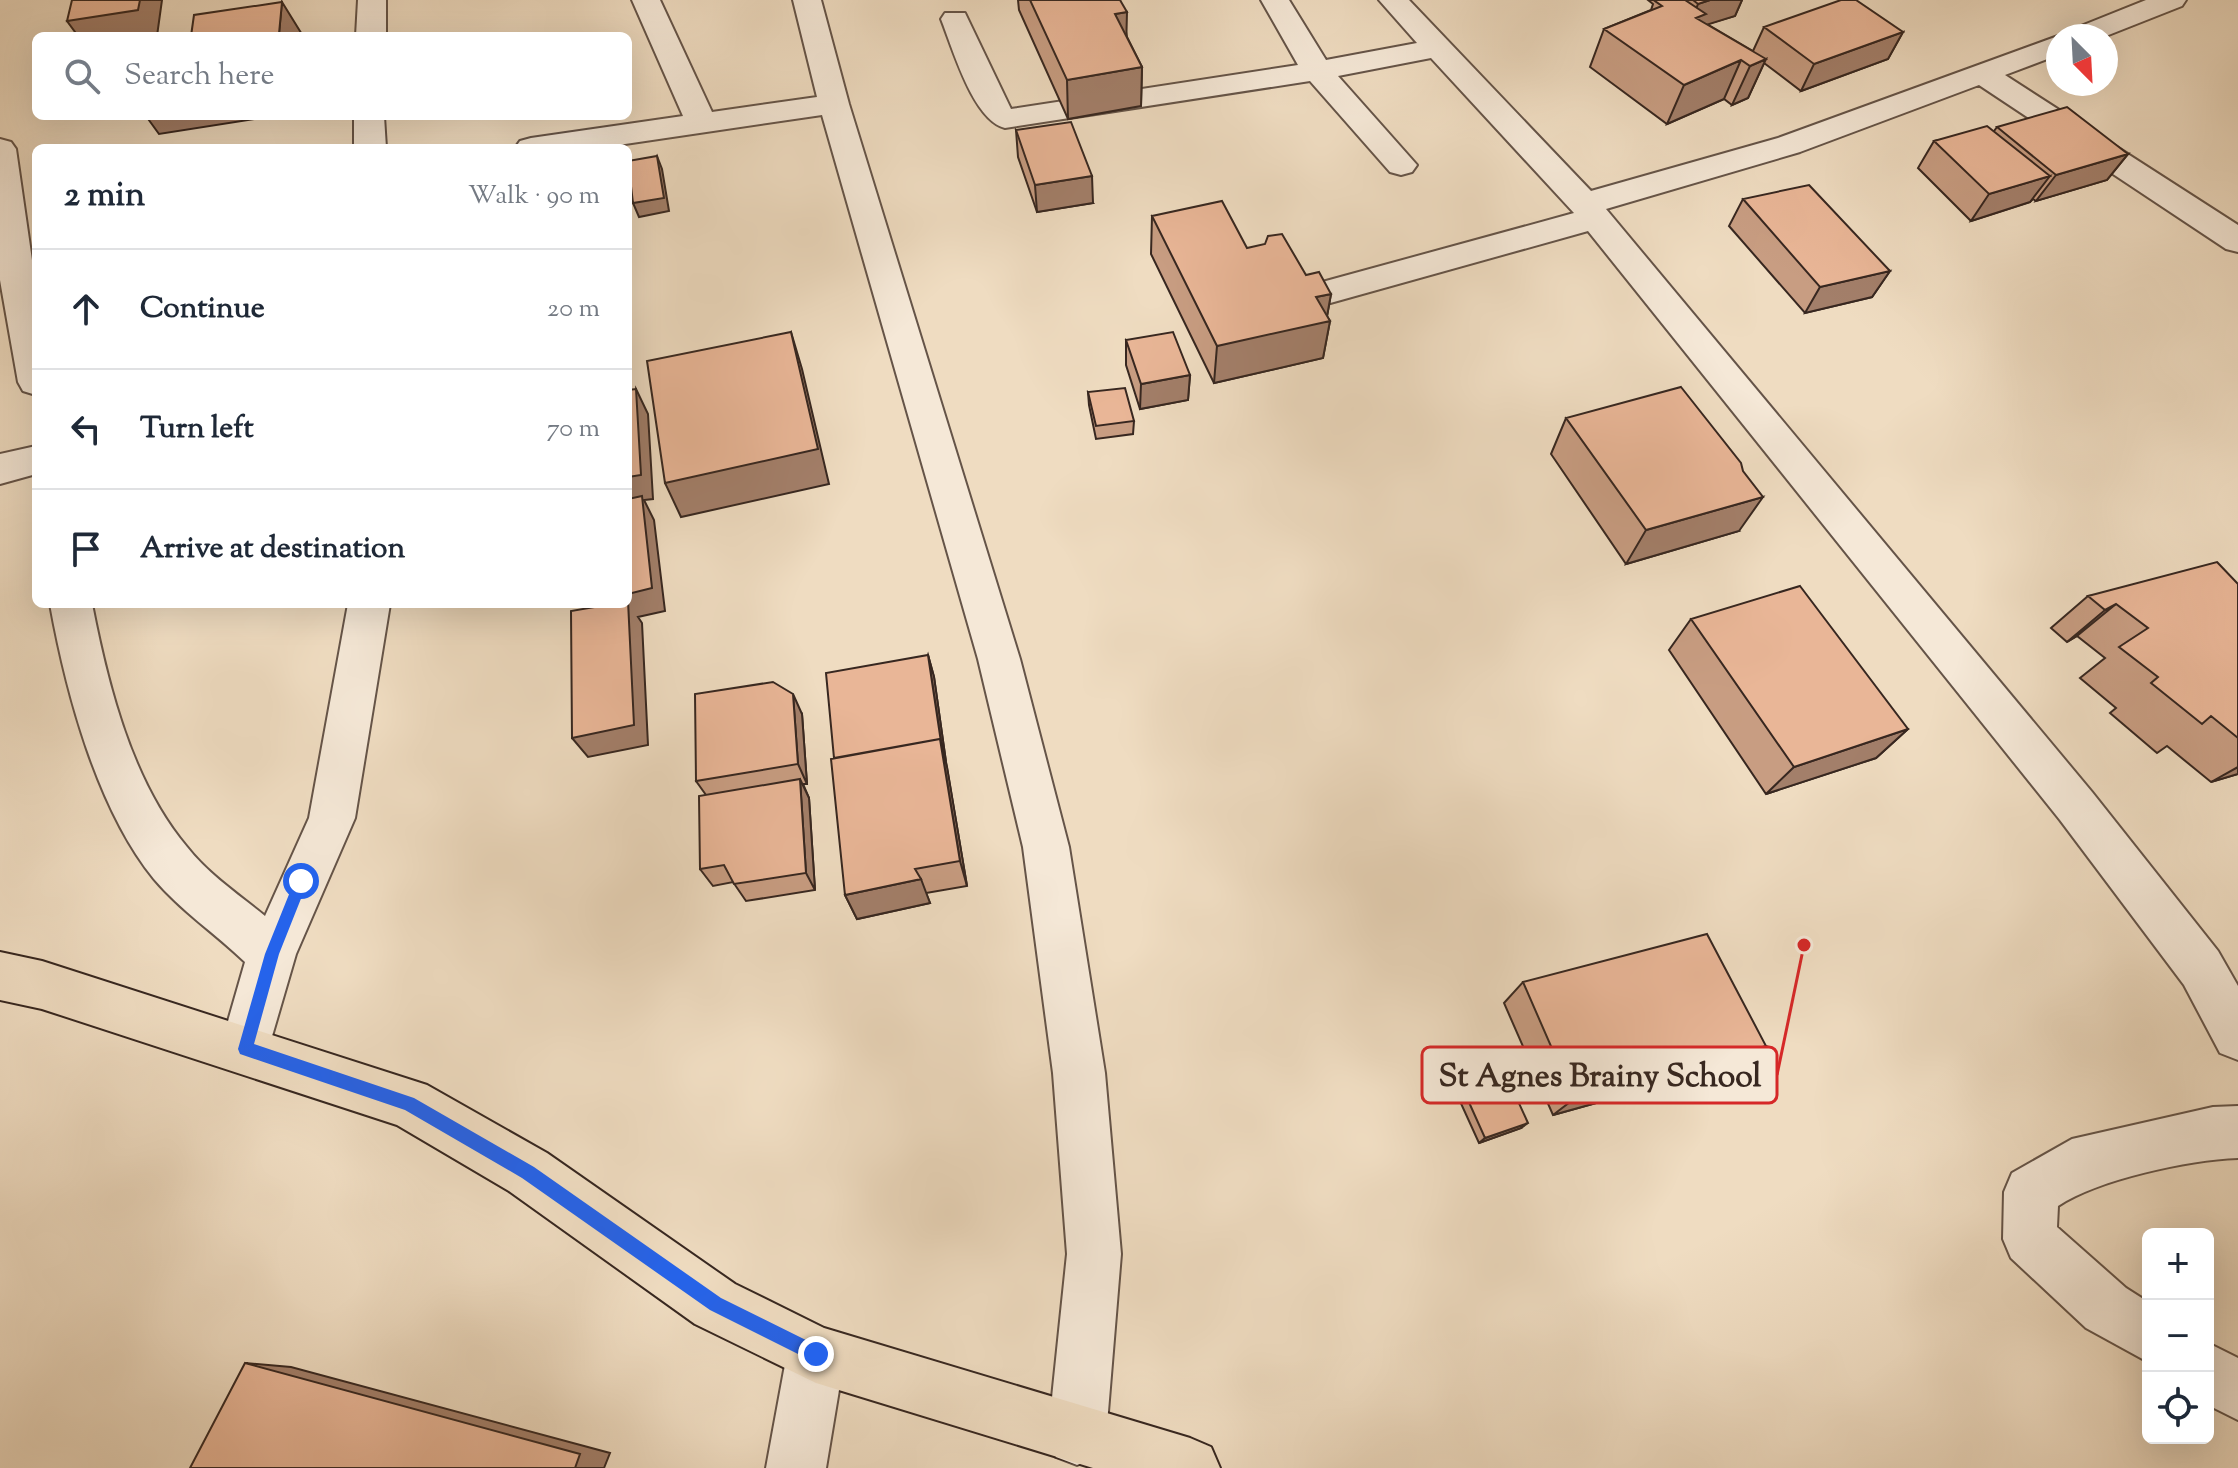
<!DOCTYPE html>
<meta charset="utf-8">
<style>
body{margin:0;font-family:"Sorts Mill Goudy",serif;background:#f2f2f3;color:#1f2937}
.controls{position:absolute;right:24px;bottom:24px;display:grid;overflow:hidden;border-radius:12px;box-shadow:0 8px 32px #0002}
.controls button{width:72px;height:72px;display:grid;place-items:center;padding:0;border:0;border-bottom:2px solid #e0e1e3;background:#fff;color:#1f2937;font:40px sans-serif}
.compass{position:absolute;left:2046px;top:24px;width:72px;height:72px;border-radius:50%;background:#fff;box-shadow:0 8px 32px #0002;rotate:156deg}
.stop{position:absolute;width:24px;height:24px;margin:-18px;border:6px solid #2563eb;border-radius:50%;background:#fff}
.stop.end{background:#2563eb;border-color:#fff;box-shadow:0 2px 8px #0008}
.list{margin:0;padding:0;list-style:none}
h2{display:flex;justify-content:space-between;align-items:center;height:104px;margin:0;padding:0 32px;font-size:34px}
h2 small{font-size:26px;font-weight:400;color:#747a83}
.list li{display:grid;grid-template-columns:52px 1fr auto;gap:24px;align-items:center;box-sizing:border-box;height:120px;padding:0 32px;border-top:2px solid #e0e1e3}
.list b{display:block;font-size:30px;white-space:nowrap}
.list em{font-size:26px;font-style:normal;color:#747a83}
.icon{flex:none;width:44px;height:44px;fill:none;stroke:currentColor;stroke-width:2;stroke-linecap:round;stroke-linejoin:round}
.map{position:relative;flex:none;width:2238px;height:1468px;overflow:hidden}
.search{position:absolute;background:#fff;box-shadow:0 8px 32px #0002;left:32px;top:32px;width:600px;height:88px;display:flex;align-items:center;gap:20px;box-sizing:border-box;padding:0 28px;border-radius:12px;color:#747a83;font-size:30px}
.panel{position:absolute;background:#fff;box-shadow:0 8px 32px #0002;left:32px;top:144px;width:600px;height:464px;border-radius:12px}
.map>svg:first-child{display:block}
.lines{fill:none;stroke-linecap:round;stroke-linejoin:round}
.minor-casing{stroke:#655448;stroke-width:4}
.major-casing{stroke:#372720;stroke-width:4}
.minor{fill:#f5e8d7;fill-rule:evenodd}
.major{fill:#efdcc1;fill-rule:evenodd}
.wall{fill:#c89d82;stroke:#372720;stroke-width:2}
.shaded-wall{fill:#a37f6a;stroke:#372720;stroke-width:2}
.building{fill:#e9b697;stroke:#372720;stroke-width:2}
.route{fill:#2563eb}
.leader{fill:none;stroke:#d62828;stroke-width:3}
.callout-dot{fill:#d62828;stroke:#f5e8d7;stroke-width:3}
.callout{fill:#f5e8d7;stroke:#d62828;stroke-width:3}
.callout-label{font-size:32px;text-anchor:middle;font-weight:bold;fill:#372720}
</style>
<div class="map">
<svg width="2238" height="1468" viewBox="0 0 2238 1468">
<rect width="100%" height="100%" fill="#efdcc1"/>
<filter id="stains"><feTurbulence type="fractalNoise" baseFrequency=".0025" numOctaves="4"/><feColorMatrix values="0 0 0 0 .2 0 0 0 0 .09 0 0 0 0 .02 0 0 0 .5 -.17"/></filter>
<radialGradient id="worn" r=".72"><stop offset=".6" stop-color="#630" stop-opacity="0"/><stop offset="1" stop-color="#630" stop-opacity=".3"/></radialGradient>
<g class="lines">
<defs>
<path id="minor" d="M358,0H386V36H356Z
M632,0H660L712,112L817,97L793,0H821L849,104L1020,659L1069,847L1105,1073L1121,1254L1106,1436L1098,1457L1077,1465L1056,1457L1048,1436L1067,1254L1053,1073L1023,847L978,659L822,115L598,148H515L520,141L531,138L683,116Z
M1261,0H1289L1326,60L1417,43L1379,0H1409L1591,191L1778,138L2058,36V55L2005,75L2238,225V252L2226,249L1979,85L1800,152L1606,209L2092,792L2218,951L2238,986V1060L2220,1053L2184,985L2060,820L1588,231L1316,307L1304,303L1299,295L1304,287L1574,213L1431,58L1338,76L1417,165L1412,172L1401,175L1390,172L1310,81L1005,128C973,120 953,49 941,19L945,13H965L1011,109L1298,65Z
M2146,0H2186L2182,6L2106,36H2066L2071,30Z
M354,116H384L386,148H354Z
M0,139L11,142L16,149L36,288V395L23,391L18,382L0,280Z
M36,446V474L0,484V454Z
M50,604H92C108,686 132,782 187,847C208,874 238,894 265,916L309,818L348,604H390L355,818L296,954L263,1067L245,1074L227,1067L220,1049L245,962C216,934 180,910 154,879C97,809 66,692 50,604Z
M2238,1106V1158C2188,1160 2099,1179 2058,1206L2057,1227L2126,1288L2148,1302V1362L2086,1328L2011,1258L2003,1239L2004,1192L2012,1173L2072,1139L2213,1107Z
M816,1325L836,1334L845,1354L826,1468H766L787,1354L796,1334Z
M2208,1343L2238,1358V1420L2208,1405Z"/>
<path id="major" d="M0,952L42,961L427,1085L547,1153L735,1284L824,1328L1190,1438L1211,1447L1220,1468H1093L816,1383L695,1324L509,1191L397,1125L42,1009L0,1000Z"/>
</defs>
<!-- minor casing -->
<use href="#minor" class="minor-casing"/>
<!-- major casing -->
<use href="#major" class="major-casing"/>
<!-- minor -->
<use href="#minor" class="minor"/>
<!-- major -->
<use href="#major" class="major"/>
</g>
<!-- wall -->
<path class="wall" d="M1018,0H1120L1127,37L1142,67L1141,106L1068,119L1019,10Z
M1648,0H1742L1735,16L1707,24L1753,51L1764,27L1903,32L1888,59L1801,91L1764,63L1748,98L1732,105L1724,99L1667,124L1590,67L1604,29L1651,10L1653,4Z
M1997,127L2128,154L2107,180L2036,201L2033,199L2030,202L1971,221L1918,168L1934,141L1994,131Z
M1016,130L1093,203L1037,212L1018,157Z
M1743,199L1890,271L1872,297L1805,313L1729,226Z
M1152,216L1247,248L1306,275L1331,294L1327,316L1330,321L1323,358L1214,383L1151,254Z
M1126,340L1190,375L1188,400L1140,409L1126,365Z
M1088,392L1134,421L1133,434L1096,439L1089,405Z
M1566,418L1739,531L1626,564L1551,454Z
M2238,584V774L2211,782L2167,746L2157,753L2110,713L2116,708L2080,678L2105,658L2077,636L2067,642L2051,628L2088,596Z
M1691,619L1908,729L1876,758L1766,794L1669,650Z
M928,655L934,677L946,762L967,886L926,893L930,903L857,919L845,895Z
M802,714L807,784H803L809,798L815,890L746,901L733,882L713,886L700,869L706,795L696,781Z
M1523,982L1766,1046L1736,1064L1553,1115L1504,1003Z
M1454,1069L1521,1128L1479,1143L1448,1075Z"/>
<!-- shaded-wall -->
<path class="shaded-wall" d="M140,0H162L157,36H78L67,21Z
M1710,0H1742L1735,16L1687,31L1698,4Z
M282,2L303,36H281L279,34Z
M1127,12L1126,51L1115,14Z
M1903,32L1888,59L1801,91L1814,64Z
M1766,59L1748,98L1732,105L1750,66Z
M1741,60L1724,99L1667,124L1684,85Z
M1142,67L1141,106L1068,119L1067,80Z
M146,116H273L159,134Z
M2128,154L2107,180L2036,201L2056,175Z
M657,156L662,169L669,211L639,217L633,203Z
M1092,176L1093,203L1037,212L1035,185Z
M2050,176L2030,202L1971,221L1989,194Z
M1890,271L1872,297L1805,313L1820,287Z
M1331,294L1326,322L1330,321L1323,358L1214,383L1217,346L1316,297Z
M791,332L802,369L829,484L681,517L665,483Z
M1190,375L1188,400L1140,409L1141,384Z
M636,389L648,414L653,499L644,500L654,520L665,611L638,617L642,623L648,745L588,757L572,738L609,623L597,604H628V477Z
M1763,497L1739,531L1626,564L1646,530Z
M2116,604L2077,636L2067,642L2105,610Z
M928,655L934,677L946,762L941,742Z
M793,694L802,714L807,784L798,764Z
M1908,729L1876,758L1766,794L1794,767Z
M940,739L947,767L967,886L960,861Z
M2238,767V774L2211,782Z
M800,779L809,798L815,890L806,873Z
M921,879L930,903L857,919L845,895Z
M1766,1046L1736,1064L1553,1115L1574,1099Z
M1528,1123L1521,1128L1479,1143L1485,1138Z
M245,1363L291,1367L610,1453L604,1468H575Z"/>
<!-- building -->
<path class="building" d="M72,0H140L138,10L67,21Z
M1030,0H1120L1127,12L1115,14L1142,67L1067,80Z
M1656,0H1685L1706,14L1696,18L1766,59L1750,66L1741,60L1684,85L1604,29L1662,6L1655,1Z
M1693,0H1710L1698,4Z
M1841,0H1856L1903,32L1814,64L1764,27Z
M282,2L279,34L287,36H191L194,15Z
M2067,107L2128,154L2056,175L1997,127Z
M1071,122L1092,176L1035,185L1016,130Z
M1987,126L2050,176L1989,194L1934,141Z
M657,156L664,198L633,203L628,161Z
M1809,185L1890,271L1820,287L1743,199Z
M1222,201L1247,248L1265,244L1268,236L1282,234L1306,275L1319,272L1331,294L1316,297L1330,321L1217,346L1152,216Z
M791,332L818,449L665,483L647,361Z
M1173,332L1190,375L1141,384L1126,340Z
M1681,387L1741,463L1743,471L1763,497L1646,530L1566,418Z
M1125,388L1134,421L1096,426L1088,392Z
M636,389L641,475L628,477V390Z
M642,496L652,588L628,594V499Z
M2217,562L2238,584V738L2211,716L2202,724L2151,683L2158,677L2119,647L2148,628L2116,604L2105,610L2088,596Z
M1800,586L1908,729L1794,767L1691,619Z
M628,601L634,725L572,738L571,611L612,604H628Z
M928,655L941,742L940,739L834,758L826,673Z
M773,682L793,694L798,764L696,781L695,694Z
M940,739L960,861L915,869L921,879L845,895L831,759Z
M800,779L806,873L734,884L724,865L700,869L699,796Z
M1707,934L1766,1046L1574,1099L1523,982Z
M1497,1055L1528,1123L1485,1138L1454,1069Z
M245,1363L580,1454L575,1468H190Z"/>
<!-- route -->
<path class="route" d="M301,875L308,881L279,954L254,1044L414,1098L534,1167L721,1298L822,1348V1360H810L710,1310L522,1178L405,1110L240,1054L238,1049L265,954L296,877Z"/>
<!-- callouts -->
<path class="leader" d="M1804 945L1777 1075"/>
<circle class="callout-dot" cx="1804" cy="945" r="8"/>
<rect class="callout" x="1422" y="1047" width="355" height="56" rx="8"/>
<g class="callout-label">
<text x="1600" y="1086">St Agnes Brainy School</text>
</g>
<rect width="100%" height="100%" filter="url(#stains)"/>
<rect width="100%" height="100%" fill="url(#worn)"/>
</svg>
<div class="controls">
<button>+</button>
<button>−</button>
<button><svg class="icon" aria-label="locate" viewBox="0 0 24 24"><circle cx="12" cy="12" r="6"/><path d="M12 2v4M12 18v4M2 12h4M18 12h4"/></svg></button>
</div>
<svg class="compass" viewBox="-18 -18 36 36"><path d="M0-13l5 13h-10z" fill="#e53935"/><path d="M0 13l5-13h-10z" fill="#747a83"/></svg>
<div class="stop" style="left:301px;top:881px"></div>
<div class="stop end" style="left:816px;top:1354px"></div>
<div class="search"><svg class="icon" aria-label="search" viewBox="0 0 24 24"><circle cx="10" cy="10" r="6"/><path d="M15 15l6 6"/></svg>Search here</div>
<section class="panel">
<h2>2 min<small>Walk · 90 m</small></h2>
<ul class="list">
<li><svg class="icon" aria-label="ahead" viewBox="0 0 24 24"><path d="M12 20V5M6 11l6-6 6 6"/></svg><div><b>Continue</b></div><em>20 m</em></li>
<li><svg class="icon" aria-label="left" viewBox="0 0 24 24"><path d="M17 20v-9H6M10 6l-5 5 5 5"/></svg><div><b>Turn left</b></div><em>70 m</em></li>
<li><svg class="icon" aria-label="arrive" viewBox="0 0 24 24"><path d="M6 21V4h12l-3 4 3 4H6"/></svg><div><b>Arrive at destination</b></div></li>
</ul>
</section>
</div>
